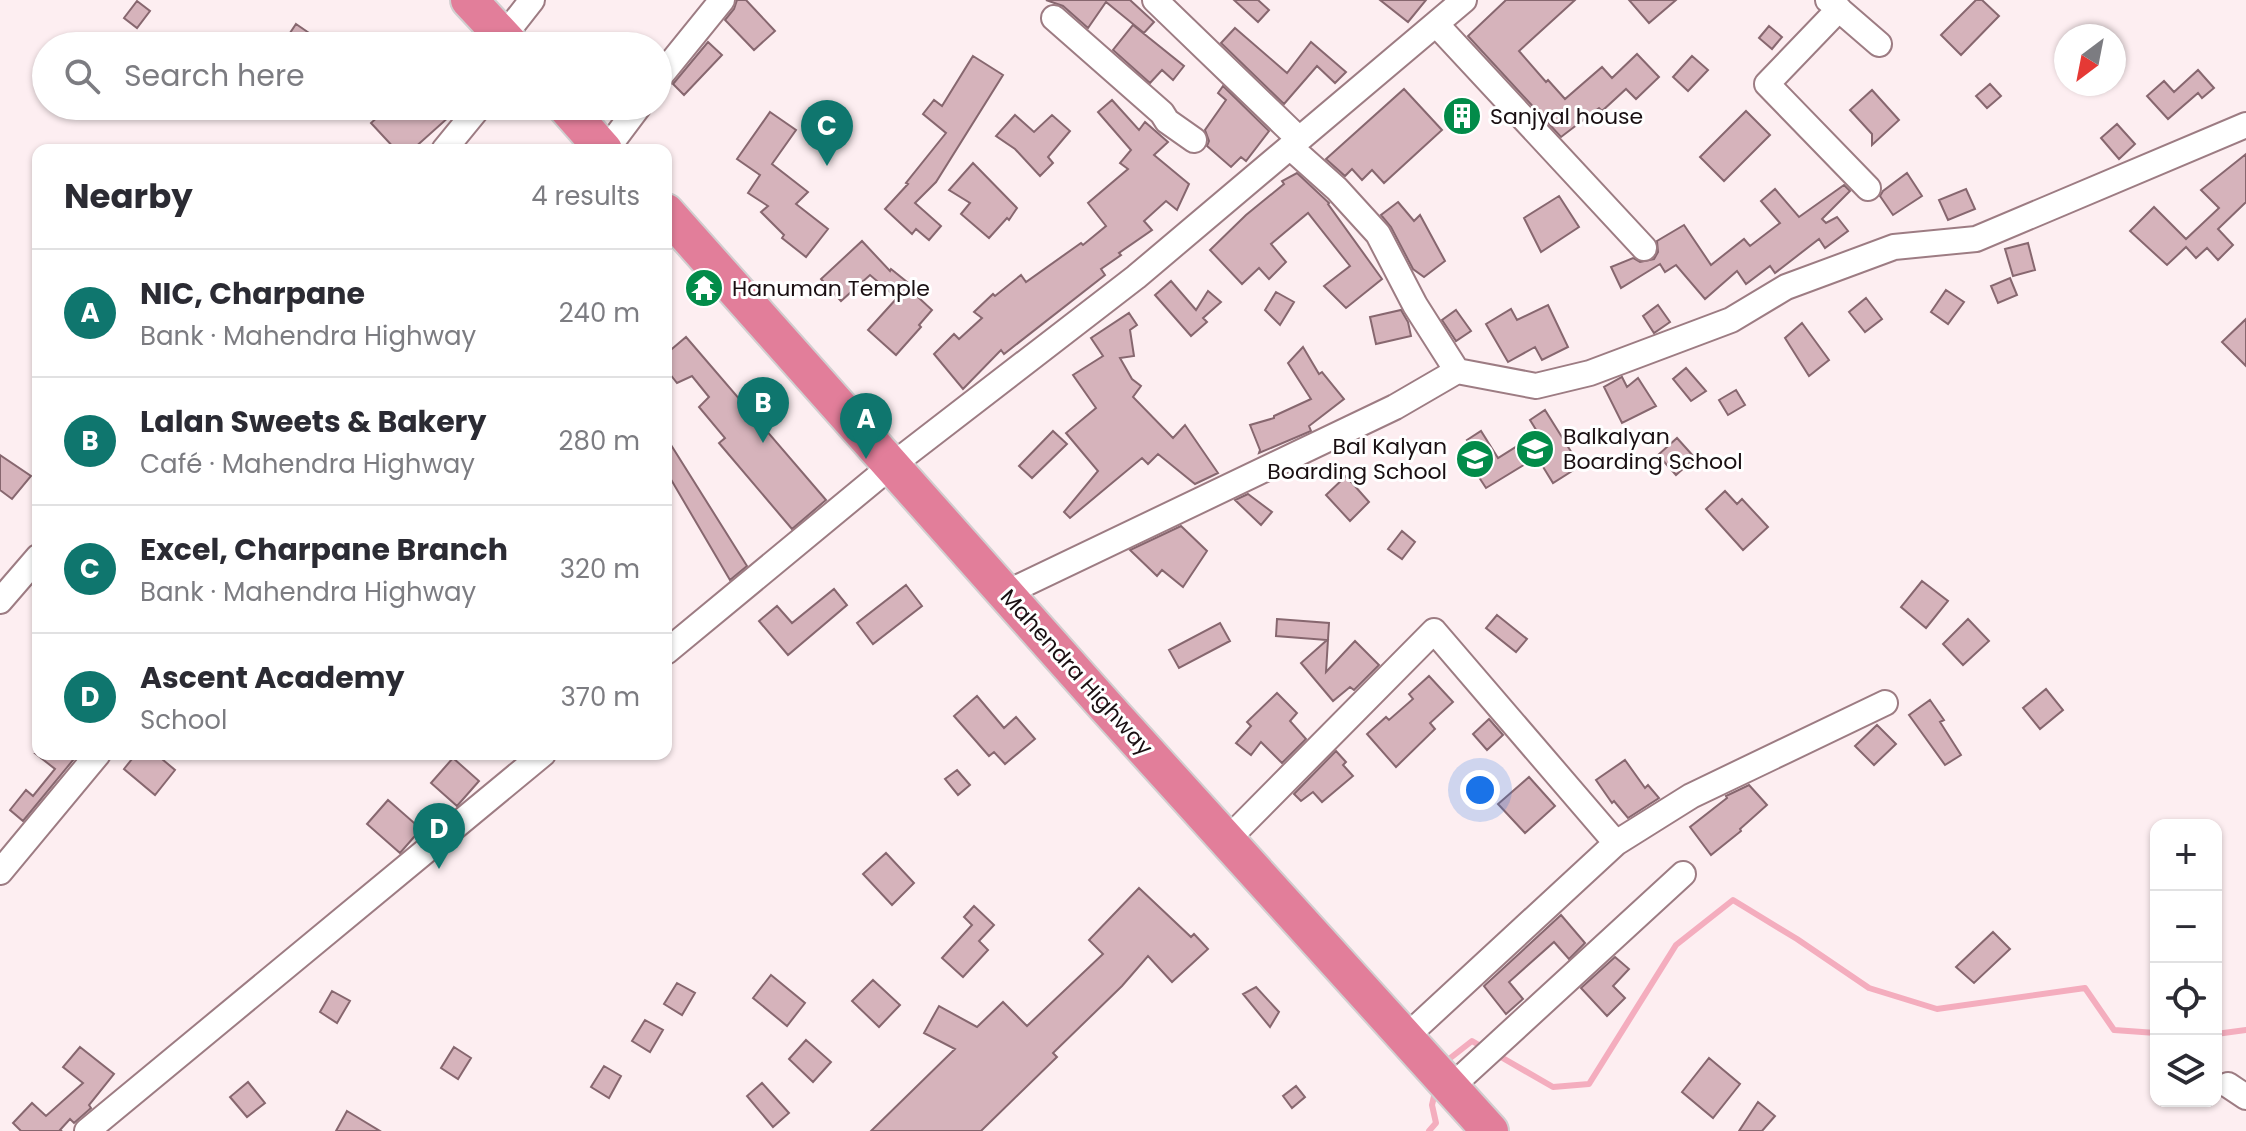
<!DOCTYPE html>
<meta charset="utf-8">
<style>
body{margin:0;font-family:Poppins,sans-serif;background:#f7f7f7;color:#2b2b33}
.controls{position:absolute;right:24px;bottom:24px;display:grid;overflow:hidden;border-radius:16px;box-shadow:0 2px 6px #0004}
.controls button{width:72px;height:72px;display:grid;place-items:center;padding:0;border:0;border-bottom:2px solid #e1e1e2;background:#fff;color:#2b2b33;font:40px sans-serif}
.compass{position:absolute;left:2054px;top:24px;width:72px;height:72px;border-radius:50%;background:#fff;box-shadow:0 2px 6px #0004;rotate:212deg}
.you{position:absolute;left:1480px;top:790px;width:28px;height:28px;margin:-20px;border:6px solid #fff;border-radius:50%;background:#1a73e8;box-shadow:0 0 0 12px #1a73e833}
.badge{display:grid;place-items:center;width:52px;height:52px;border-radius:50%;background:#0f766e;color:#fff;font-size:26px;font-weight:700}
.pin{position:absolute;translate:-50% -66px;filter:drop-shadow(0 2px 4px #0008)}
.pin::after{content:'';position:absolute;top:42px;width:28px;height:24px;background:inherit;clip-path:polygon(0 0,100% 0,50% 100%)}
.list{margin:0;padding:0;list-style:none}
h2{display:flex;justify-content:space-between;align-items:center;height:104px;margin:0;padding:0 32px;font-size:34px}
h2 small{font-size:26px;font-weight:400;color:#7c7c81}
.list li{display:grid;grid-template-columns:52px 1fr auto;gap:24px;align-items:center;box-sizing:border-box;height:128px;padding:0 32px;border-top:2px solid #e1e1e2}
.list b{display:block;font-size:30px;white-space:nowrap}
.list p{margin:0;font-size:26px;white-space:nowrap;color:#7c7c81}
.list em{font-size:26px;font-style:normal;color:#7c7c81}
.icon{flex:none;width:44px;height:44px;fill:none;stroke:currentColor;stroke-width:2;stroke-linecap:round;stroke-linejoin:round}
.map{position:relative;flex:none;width:2246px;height:1131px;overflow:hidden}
.search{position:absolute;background:#fff;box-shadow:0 2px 6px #0004;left:32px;top:32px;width:640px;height:88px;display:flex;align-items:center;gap:20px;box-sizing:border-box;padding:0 28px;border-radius:44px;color:#7c7c81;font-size:30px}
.panel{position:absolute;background:#fff;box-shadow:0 2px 6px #0004;left:32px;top:144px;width:640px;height:616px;border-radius:16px}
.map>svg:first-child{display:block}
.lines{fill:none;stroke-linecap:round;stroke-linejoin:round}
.stream{stroke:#f4adbe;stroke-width:6}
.building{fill:#d6b3bb;stroke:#87676f;stroke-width:2}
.minor-casing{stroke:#9d7c83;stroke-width:28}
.highway-casing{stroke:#d1cfd0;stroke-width:40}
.minor{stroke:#fff;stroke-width:24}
.highway{stroke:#e27e9a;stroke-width:36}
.labels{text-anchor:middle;stroke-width:6;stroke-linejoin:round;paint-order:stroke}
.poi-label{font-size:22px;fill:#1a0f12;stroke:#fff;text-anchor:start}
.street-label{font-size:22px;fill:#1a0f12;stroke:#fff}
</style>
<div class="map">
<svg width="2246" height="1131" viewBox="0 0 2246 1131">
<rect width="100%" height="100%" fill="#fdeef1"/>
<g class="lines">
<!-- stream -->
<path class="stream" d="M2216,1034L2246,1030
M1494,1053L1553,1087L1589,1084L1676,945L1733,900L1797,939L1869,988L1937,1009L2085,988L2114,1030L2156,1033
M1444,1063L1472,1041L1484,1048
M1429,1131L1436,1123L1432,1105L1435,1092"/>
</g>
<!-- building -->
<path class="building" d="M737,0H746L775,31L754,50L725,20L734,9Z
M1046,0H1130L1154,22L1144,33L1106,2L1088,28L1063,6Z
M1234,0H1258L1269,10L1258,22Z
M1380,0H1426L1408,22Z
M1506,0H1575L1519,51L1546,82L1548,80L1565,99L1602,67L1612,78L1637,54L1659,77L1636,99L1626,89L1602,111L1599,108L1561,137L1468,36Z
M1629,0H1676L1649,23Z
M1976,0H1982L1999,16L1961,55L1941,35Z
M137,1L150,11L137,28L124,18Z
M296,24L328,46H303L288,36Z
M1133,25L1184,66L1173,80L1162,70L1150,83L1113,50Z
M1769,26L1782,37L1772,49L1759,38Z
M1235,28L1287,73L1311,42L1346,72L1335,83L1317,66L1284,104L1221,43Z
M708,42L722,55L684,95L673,84Z
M973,56L1003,75L936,182L915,203L941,226L929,240L916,229L912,234L885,209L908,184L906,183L946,133L923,114L934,100L942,106Z
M1692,56L1708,70L1688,91L1673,77Z
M2198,70L2214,88L2202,98L2198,93L2168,119L2147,96L2164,81L2174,92Z
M1990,84L2001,96L1987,108L1976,96Z
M1223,86L1269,131L1246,161L1241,157L1231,167L1207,146L1209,141L1205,130L1226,100L1218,93Z
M1404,89L1442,130L1384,183L1372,170L1362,180L1352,169L1345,176L1326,159Z
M1872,90L1899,120L1872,145V134L1850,110Z
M1464,99L1479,112L1460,133L1445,119Z
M1112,100L1139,130L1145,122L1168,142L1154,155L1189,184L1177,210L1166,201L1144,221L1152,230L1119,253L1121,255L1101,269L1105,275L1004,354L1001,350L963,389L934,354L954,334L959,339L982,318L974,312L993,294L995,296L1021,275L1026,282L1081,243L1083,245L1106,226L1088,203L1128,169L1120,163L1131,150L1098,112Z
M372,106H441L450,116L412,150H396L371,123L380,115Z
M1746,111L1770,135L1724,181L1700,157Z
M770,112L796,130L772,164L808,192L796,204L828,229L806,257L782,238L784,235L761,212L768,206L748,193L760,175L737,159Z
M1015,115L1034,132L1052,115L1070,131L1048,157L1053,163L1040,176L1015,149L996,136Z
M2117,124L2135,144L2119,159L2101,138Z
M2246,154V202L2218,229L2233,245L2218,260L2207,248L2196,258L2186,247L2167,265L2130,231L2154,207L2186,239L2219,208L2201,190Z
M973,163L1017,208L1009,220L1007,218L989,238L961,214L970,203L949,190Z
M1297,173L1329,203L1328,204L1382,279L1346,308L1324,286L1350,266L1308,213L1271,244L1286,262L1269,279L1259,268L1242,284L1210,250L1246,215L1284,184L1282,181Z
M1907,173L1922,196L1893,215L1880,196L1883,191Z
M1844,185L1850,191L1822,219L1826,223L1837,217L1848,231L1825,248L1819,239L1775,273L1770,266L1746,284L1737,271L1705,299L1676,265L1665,272L1660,264L1621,288L1611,267L1633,258L1640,262L1654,259L1658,252L1657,241L1684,225L1711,265L1744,239L1750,246L1780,223L1761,201L1775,189L1799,217Z
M1966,189L1975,209L1948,220L1939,200Z
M1559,196L1579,227L1541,252L1524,218Z
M1398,202L1414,221L1420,215L1445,261L1424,277L1413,269L1391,227L1381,215Z
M862,241L890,271L891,269L907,282L905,285L932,310L919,325L921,327L896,355L868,330L897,298L870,275L841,301L821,279Z
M2028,243L2035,270L2013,276L2005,249Z
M2010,278L2017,295L1998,303L1991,286Z
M1171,281L1196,310L1208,291L1221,302L1203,318L1207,322L1191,336L1155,295Z
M1946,290L1964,302L1948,324L1931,312Z
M1276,292L1294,302L1280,325L1265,310Z
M1866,298L1882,319L1865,332L1849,312Z
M1548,305L1568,347L1542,360L1535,347L1508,362L1486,324L1511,309L1517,320Z
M1658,305L1670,322L1654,333L1643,316Z
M1401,310L1408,322L1411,336L1376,344L1370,317Z
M1456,310L1471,331L1456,341L1442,320Z
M1129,313L1137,325L1130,330L1134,356L1120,358L1132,379L1141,386L1133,397L1173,438L1185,425L1218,473L1195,484L1158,454L1148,464L1142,458L1070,518L1064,512L1098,471L1066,433L1096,408L1073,375L1103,356L1091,338Z
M2246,319V366L2222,342Z
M1802,323L1829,360L1809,376L1785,338Z
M686,337L826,500L792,529L719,443L725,438L699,407L709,397L692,376L677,383L666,369V354Z
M1303,347L1319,374L1322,372L1344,399L1309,426L1311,431L1259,453L1260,450L1250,425L1274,418V416L1311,399L1288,363Z
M1686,368L1706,391L1691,401L1673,379Z
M1622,377L1627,387L1638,378L1656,406L1622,423L1604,387Z
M1736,390L1745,405L1728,415L1719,400Z
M1545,410L1580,466L1553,483L1537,457L1486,488L1473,468L1482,463L1467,440L1481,431L1498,458L1538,433L1530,420Z
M1053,431L1067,444L1032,478L1019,466Z
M666,437L747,566L730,580L666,471Z
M1677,438L1695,458L1676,475L1658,455Z
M0,455L31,476L12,499L0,490Z
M1346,476L1369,502L1350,521L1326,495Z
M1725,491L1737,504L1742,499L1768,527L1743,550L1706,509Z
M1248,494L1272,512L1261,525L1235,500Z
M1181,526L1207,551L1183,587L1162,570L1157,576L1130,550Z
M1402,531L1415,542L1402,559L1388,549Z
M1922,581L1948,601L1926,628L1901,607Z
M906,585L922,606L873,644L857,623Z
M834,589L847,605L788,655L759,621L777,606L792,623Z
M1497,615L1527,639L1516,652L1486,628Z
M1277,619L1329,623L1326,672L1355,641L1379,665L1354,690L1350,687L1333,701L1301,663L1327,640L1276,636Z
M1968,619L1989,641L1963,665L1943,644Z
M1220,623L1230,641L1179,668L1169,650Z
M1429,676L1453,702L1430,723L1435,729L1396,767L1367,734L1386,717L1389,720L1413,699L1409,694Z
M2046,689L2063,710L2040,729L2023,708Z
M1277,693L1297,713L1290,721L1306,739L1282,763L1261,742L1251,755L1236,743L1251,726L1247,722Z
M977,696L1004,728L1016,717L1035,739L1005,764L994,752L989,756L954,716Z
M1930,700L1944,720L1940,722L1961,755L1945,765L1909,715Z
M1489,719L1503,735L1487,750L1473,734Z
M1877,725L1896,744L1874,765L1855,746Z
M1336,751L1346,762L1343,765L1353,776L1322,802L1313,792L1301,801L1294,794Z
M36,754H78L23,821L10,810L26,790L33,796L55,769Z
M136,754H156L175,770L155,795L124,769Z
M453,758L479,781L457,806L431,783Z
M1625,760L1645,788L1648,785L1659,798L1628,818L1614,801L1612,803L1596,780Z
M957,770L970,785L958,795L945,779Z
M1529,777L1555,806L1525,833L1498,804Z
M1749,785L1767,805L1740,829L1741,831L1711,855L1690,827L1727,798L1726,796Z
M388,800L421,829L400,853L367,824Z
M886,853L914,883L892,905L863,874Z
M1139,888L1191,937L1194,934L1208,949L1172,982L1148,956L1122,986L1053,1053L1057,1057L981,1131H871L955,1049L924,1033L939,1006L977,1027L1003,1002L1027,1026L1103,954L1089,940Z
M974,906L994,925L979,941L988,950L963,977L942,958L972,925L964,917Z
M1561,915L1585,943L1569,959L1554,942L1509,982L1523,999L1506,1014L1484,986Z
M1993,932L2010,949L1974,983L1956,967Z
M1615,957L1629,969L1613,986L1625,998L1607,1016L1581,988Z
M771,975L805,1003L787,1026L753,998Z
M873,980L900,1005L879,1027L852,1001Z
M677,983L695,993L682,1015L664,1004Z
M1256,987L1279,1012L1270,1027L1243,994Z
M332,991L350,1001L337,1023L320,1012Z
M645,1020L663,1030L650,1052L632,1041Z
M806,1040L831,1062L813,1082L789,1059Z
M80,1047L114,1074L89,1105L91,1108L74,1123L70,1119L60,1130L62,1131H21L13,1123L32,1103L46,1116L83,1083L63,1067Z
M454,1047L471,1058L458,1079L441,1068Z
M1709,1058L1740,1084L1713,1118L1682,1092Z
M604,1066L621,1076L609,1098L591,1087Z
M248,1082L265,1103L247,1117L230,1097Z
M762,1083L789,1113L773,1127L747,1096Z
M1296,1086L1305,1097L1292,1108L1283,1096Z
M1758,1102L1775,1116L1762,1131H1739Z
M347,1111L380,1131H336Z"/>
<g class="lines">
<defs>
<path id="minor" d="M1155,0L1299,139
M1828,0L1879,44
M1839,9L1767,84L1868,188
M1054,18L1162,113L1167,121L1194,140
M1436,24L1644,248
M503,37L532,0
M658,79L722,0
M1290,147L1337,189L1378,234L1415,305L1457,371
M444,150L480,106
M606,150L639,106
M1006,593L1395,407L1457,371L1536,386L1590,373L1731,320L1786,287L1894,247L1976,239L2246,125
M0,601L38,557
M666,652L891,466L1136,277L1464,0
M1228,839L1434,631L1616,843
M0,872L98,754
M1406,1037L1616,843L1691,796L1885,703
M2228,1085L2246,1097
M1451,1087L1683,874
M87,1131L543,754"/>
<path id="highway" d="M469,0L512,46
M565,106L604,150
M666,212L1108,709L1490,1131"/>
</defs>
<!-- minor casing -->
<use href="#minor" class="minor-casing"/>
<!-- highway casing -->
<use href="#highway" class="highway-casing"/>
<!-- minor -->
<use href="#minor" class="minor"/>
<!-- highway -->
<use href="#highway" class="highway"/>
</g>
<!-- icons -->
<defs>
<symbol id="building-disc" viewBox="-11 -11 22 22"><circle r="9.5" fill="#028b49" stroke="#fff"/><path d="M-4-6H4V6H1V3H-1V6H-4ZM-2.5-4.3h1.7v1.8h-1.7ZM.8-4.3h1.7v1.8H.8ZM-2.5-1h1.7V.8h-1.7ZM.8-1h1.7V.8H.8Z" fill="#fff"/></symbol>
<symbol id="temple-disc" viewBox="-11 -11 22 22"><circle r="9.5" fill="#028b49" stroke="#fff"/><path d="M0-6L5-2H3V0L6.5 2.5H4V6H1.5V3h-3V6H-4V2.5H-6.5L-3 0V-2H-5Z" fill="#fff"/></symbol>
<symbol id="school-disc" viewBox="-11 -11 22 22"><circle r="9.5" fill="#028b49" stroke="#fff"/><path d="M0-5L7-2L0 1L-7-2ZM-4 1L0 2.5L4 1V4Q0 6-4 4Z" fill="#fff"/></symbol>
</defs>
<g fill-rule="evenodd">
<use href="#building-disc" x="1440" y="94" width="44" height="44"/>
<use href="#temple-disc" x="682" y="266" width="44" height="44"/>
<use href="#school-disc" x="1513" y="427" width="44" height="44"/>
<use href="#school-disc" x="1453" y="437" width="44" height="44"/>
</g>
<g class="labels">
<!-- poi labels -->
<g class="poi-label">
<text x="1490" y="124">Sanjyal house</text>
<text x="732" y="296">Hanuman Temple</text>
<text x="1563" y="444">Balkalyan<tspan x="1563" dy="25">Boarding School</tspan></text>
<text x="1447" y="454" text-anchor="end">Bal Kalyan<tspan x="1447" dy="25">Boarding School</tspan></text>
</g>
<!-- street labels -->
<g class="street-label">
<text transform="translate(1077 672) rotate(48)" y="8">Mahendra Highway</text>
</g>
</g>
</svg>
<div class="controls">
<button>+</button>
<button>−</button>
<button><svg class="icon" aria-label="locate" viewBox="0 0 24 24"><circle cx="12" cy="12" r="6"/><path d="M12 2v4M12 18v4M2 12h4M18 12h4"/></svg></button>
<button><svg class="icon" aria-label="layers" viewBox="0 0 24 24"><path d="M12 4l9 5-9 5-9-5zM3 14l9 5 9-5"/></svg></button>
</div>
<svg class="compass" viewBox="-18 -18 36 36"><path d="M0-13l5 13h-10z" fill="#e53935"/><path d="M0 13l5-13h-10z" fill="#7c7c81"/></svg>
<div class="you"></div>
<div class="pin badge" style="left:866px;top:459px">A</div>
<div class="pin badge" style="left:763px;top:443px">B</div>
<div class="pin badge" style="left:827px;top:166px">C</div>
<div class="pin badge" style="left:439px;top:869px">D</div>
<div class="search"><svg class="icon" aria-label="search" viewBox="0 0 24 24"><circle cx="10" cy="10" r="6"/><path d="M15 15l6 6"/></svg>Search here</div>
<section class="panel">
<h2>Nearby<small>4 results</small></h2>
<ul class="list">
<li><span class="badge">A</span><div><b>NIC, Charpane</b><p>Bank · Mahendra Highway</p></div><em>240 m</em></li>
<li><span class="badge">B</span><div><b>Lalan Sweets &amp; Bakery</b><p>Café · Mahendra Highway</p></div><em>280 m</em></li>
<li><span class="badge">C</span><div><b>Excel, Charpane Branch</b><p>Bank · Mahendra Highway</p></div><em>320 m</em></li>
<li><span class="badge">D</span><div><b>Ascent Academy</b><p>School</p></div><em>370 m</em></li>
</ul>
</section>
</div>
